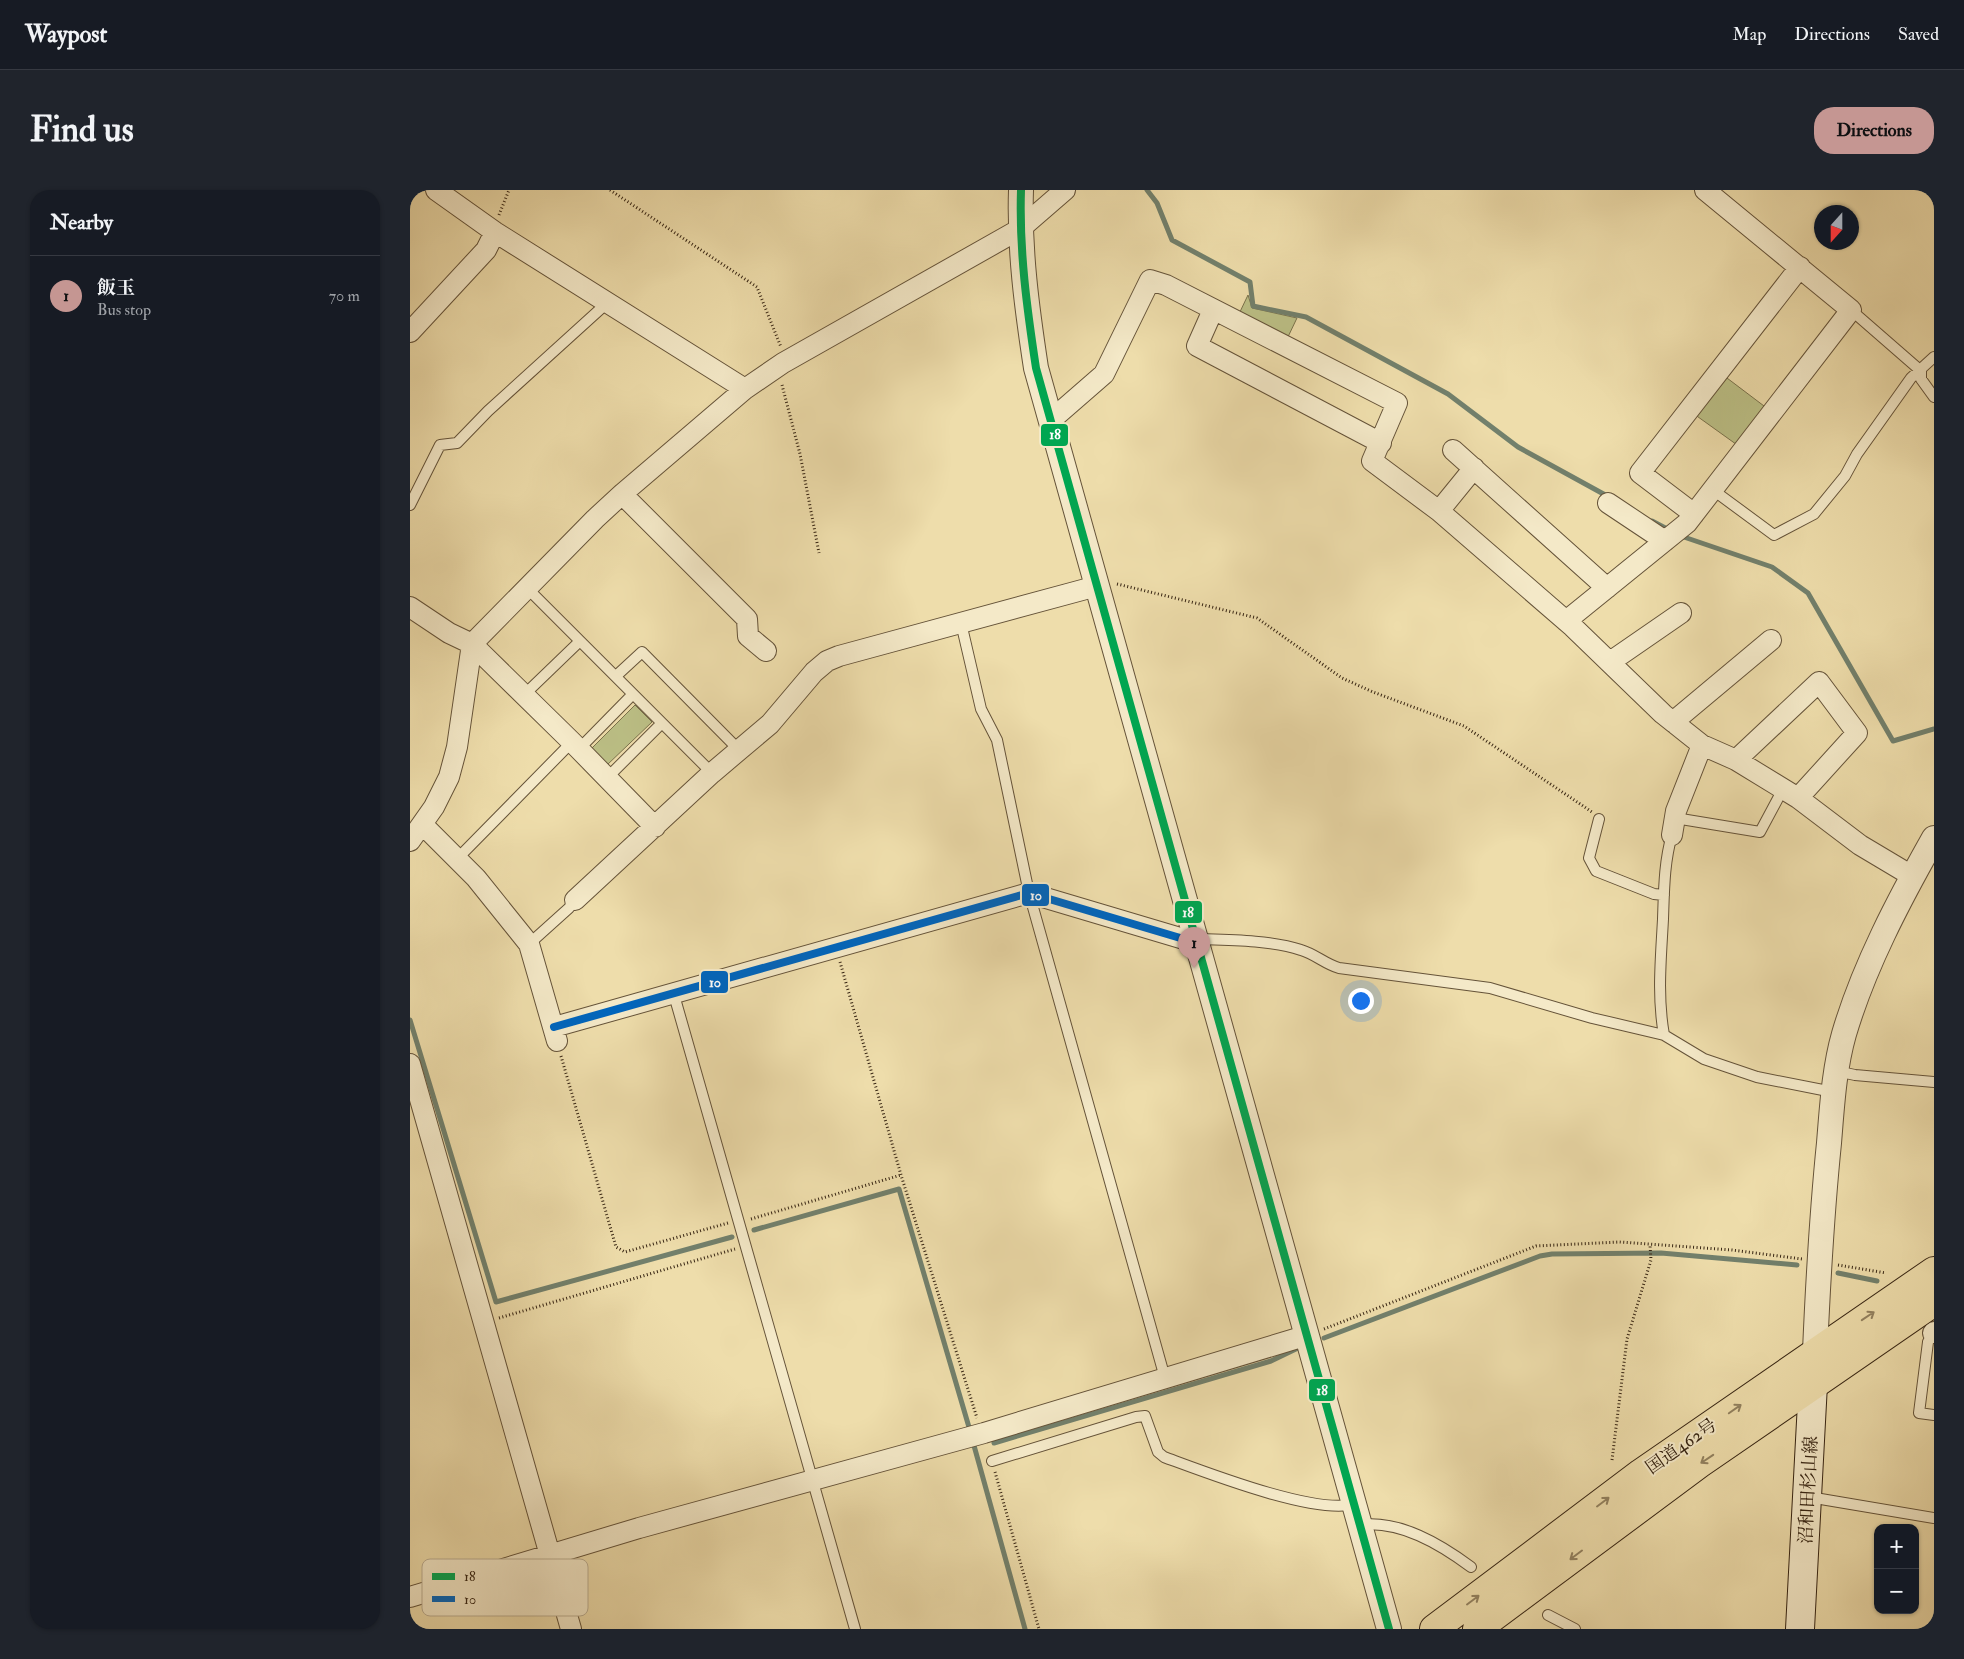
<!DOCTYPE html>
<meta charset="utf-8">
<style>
body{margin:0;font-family:"IM FELL Double Pica","Noto Serif JP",serif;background:#20242c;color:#f1f3f6}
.controls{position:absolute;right:15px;bottom:15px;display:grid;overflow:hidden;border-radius:10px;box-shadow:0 1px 4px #0004}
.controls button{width:45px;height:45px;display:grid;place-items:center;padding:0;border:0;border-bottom:1px solid #363941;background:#171b24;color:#f1f3f6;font:25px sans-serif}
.compass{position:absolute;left:1404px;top:15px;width:45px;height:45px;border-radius:50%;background:#171b24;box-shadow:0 1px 4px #0004;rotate:201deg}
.you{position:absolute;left:950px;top:810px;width:18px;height:18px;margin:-12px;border:4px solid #fff;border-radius:50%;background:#1a73e8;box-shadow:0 0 0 8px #1a73e833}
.badge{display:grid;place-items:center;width:32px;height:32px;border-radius:50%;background:#c59692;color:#111;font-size:16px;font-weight:700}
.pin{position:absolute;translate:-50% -41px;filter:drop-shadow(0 1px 2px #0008)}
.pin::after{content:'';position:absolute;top:26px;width:18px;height:15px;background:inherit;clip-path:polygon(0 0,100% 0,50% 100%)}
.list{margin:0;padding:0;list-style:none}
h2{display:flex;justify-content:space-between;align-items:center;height:65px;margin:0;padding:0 20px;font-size:21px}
h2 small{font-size:16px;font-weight:400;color:#9ea1a6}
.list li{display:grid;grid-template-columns:32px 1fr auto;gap:15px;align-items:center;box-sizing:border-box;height:80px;padding:0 20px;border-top:1px solid #363941}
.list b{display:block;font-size:19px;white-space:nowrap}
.list p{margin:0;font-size:16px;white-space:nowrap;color:#9ea1a6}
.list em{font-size:16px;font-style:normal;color:#9ea1a6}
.map{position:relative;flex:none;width:1524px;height:1439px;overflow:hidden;border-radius:20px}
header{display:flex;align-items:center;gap:30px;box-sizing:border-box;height:70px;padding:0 25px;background:#171b24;border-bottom:1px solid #363941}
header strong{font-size:24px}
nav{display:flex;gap:28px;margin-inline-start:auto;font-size:18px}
.intro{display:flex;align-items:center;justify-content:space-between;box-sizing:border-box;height:120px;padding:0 30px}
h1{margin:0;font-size:35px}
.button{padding:12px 22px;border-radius:20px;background:#c59692;color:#111;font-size:18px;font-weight:700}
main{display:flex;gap:30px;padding:0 30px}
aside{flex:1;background:#171b24;border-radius:20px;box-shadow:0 1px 4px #0004}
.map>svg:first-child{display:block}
.green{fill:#bcc086;stroke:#7a724c}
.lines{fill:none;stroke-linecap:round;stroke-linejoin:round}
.stream{stroke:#72806c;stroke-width:5}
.service-casing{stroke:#655339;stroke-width:12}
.minor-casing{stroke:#655339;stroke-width:22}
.tertiary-casing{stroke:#655339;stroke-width:26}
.secondary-casing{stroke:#372513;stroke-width:30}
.trunk-casing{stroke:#372513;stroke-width:30}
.path{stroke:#372513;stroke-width:3;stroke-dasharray:1 2.5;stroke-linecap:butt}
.service{stroke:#f4e9c8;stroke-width:10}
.minor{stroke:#f4e9c8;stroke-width:20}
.tertiary{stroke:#f4e9c8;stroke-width:24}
.secondary{stroke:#f4e9c8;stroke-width:28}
.trunk{stroke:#eeddab;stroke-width:28}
.bus-1-casing{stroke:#f4e9c8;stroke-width:11}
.bus-2-casing{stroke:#f4e9c8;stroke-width:11}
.bus-1{stroke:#00a651;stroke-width:8}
.bus-2{stroke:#0065bd;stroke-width:8}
.oneway{stroke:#92815f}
.labels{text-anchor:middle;stroke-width:4;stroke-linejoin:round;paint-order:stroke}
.street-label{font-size:18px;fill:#372513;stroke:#f4e9c8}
.key{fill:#f4e9c8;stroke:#bbae92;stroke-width:1}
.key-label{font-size:14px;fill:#372513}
.line-badge{stroke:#f4e9c8;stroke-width:2}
.badge-label{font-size:14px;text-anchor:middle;font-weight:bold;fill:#fff}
</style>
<header>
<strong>Waypost</strong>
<nav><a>Map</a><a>Directions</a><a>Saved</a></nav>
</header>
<div class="intro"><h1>Find us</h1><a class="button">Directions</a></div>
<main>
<aside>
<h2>Nearby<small></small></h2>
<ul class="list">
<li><span class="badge">1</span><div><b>飯玉</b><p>Bus stop</p></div><em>70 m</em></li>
</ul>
</aside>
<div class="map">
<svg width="1524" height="1439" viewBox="0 0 1524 1439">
<rect width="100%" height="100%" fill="#eeddab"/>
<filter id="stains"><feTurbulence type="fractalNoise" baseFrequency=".004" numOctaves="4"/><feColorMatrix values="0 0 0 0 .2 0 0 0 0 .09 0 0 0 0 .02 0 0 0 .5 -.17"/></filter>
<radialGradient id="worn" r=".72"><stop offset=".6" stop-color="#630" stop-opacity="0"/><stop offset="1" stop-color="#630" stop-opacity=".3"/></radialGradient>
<!-- green -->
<path class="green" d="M838,105L842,118L887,128L876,151L828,126Z
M1313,185L1358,219L1330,257L1284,224Z
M225,515L242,532L197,575L181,559Z"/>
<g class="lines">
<!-- stream -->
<path class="stream" d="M737,0L747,13L762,50L840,92L843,116L896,127L1038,204L1108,257L1199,307
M1242,331L1261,341
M1268,345L1362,377L1398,403L1483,551L1524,539
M0,830L86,1112L322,1047
M344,1040L489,999L561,1244
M1428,1083L1467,1091
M914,1148L1130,1066L1142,1064L1251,1063L1387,1075
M563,1252L615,1439
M584,1253L861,1171L888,1158"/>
<defs>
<path id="service" d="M1441,120L1511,181V189L1524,207
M1303,300L1364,345L1404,324L1435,286L1447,264L1501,188L1524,167
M0,315L30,255L47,253L78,221L197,113
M117,398L302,583
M551,433L571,519L587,550L619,703L755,1188
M206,486L232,462L330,561
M115,504L170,451
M169,559L223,504
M197,588L252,533
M1265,628L1350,642L1373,599
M1189,629L1179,668L1186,681L1244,704L1254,705
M47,669L162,552
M786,749C818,750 861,750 891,760C905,764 915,774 929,778L1080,798L1182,828L1254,845L1294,869L1347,887L1423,902
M119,754L159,718L165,710
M264,805L445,1439
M1254,845C1247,806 1251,768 1253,729C1254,701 1254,672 1262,645
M1426,881L1445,885L1524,892
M1523,1143L1518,1152L1509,1223L1524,1225
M582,1271L726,1227L735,1226L748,1262L754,1267C795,1282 905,1325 944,1314
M1399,1307L1524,1328
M950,1335C990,1330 1030,1354 1061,1377
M1138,1425L1165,1439"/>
<path id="minor" d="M26,0L85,42L335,199
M803,120L787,156L971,253
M0,142L76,60L85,42
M640,231L694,184L740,90L756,95L987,213L962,271L1029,321L1163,437L1253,524L1292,555L1326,570L1388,608L1450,655L1502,686
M1043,260L1197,398
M212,304L337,429L338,446L356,461
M1198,313L1255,351
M1029,321L1064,278
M1284,324L1230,283L1390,77
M0,417L39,443L62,454L162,552L245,637
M1156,431L1277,333L1441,120L1295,0
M1200,472L1271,423
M1263,532L1361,450
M1326,570L1409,492L1447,543L1388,608
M12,634L66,688L119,754L147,851
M1262,645L1266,621L1292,555
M0,651L24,617L39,587L47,557L62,454L185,329L212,304L335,199L373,173L610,39L655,0
M165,710L302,583L360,534L404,482L417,471L429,466L687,396
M144,837L619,703L777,750L786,749
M0,874L161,1439
M1523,1143L1524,1142
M0,1407L229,1338L574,1243L898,1145"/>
<path id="tertiary" d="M611,0C609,60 617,119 626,178L979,1439
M1405,1161C1408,1092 1412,1022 1419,953C1422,917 1424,879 1434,844C1454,776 1489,710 1524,648"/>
<path id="secondary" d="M1390,1439L1404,1175"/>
<path id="trunk" d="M1024,1439L1231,1283L1524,1081
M1067,1439L1289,1274L1524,1112"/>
</defs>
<!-- service casing -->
<use href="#service" class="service-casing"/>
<!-- minor casing -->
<use href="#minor" class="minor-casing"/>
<!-- tertiary casing -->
<use href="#tertiary" class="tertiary-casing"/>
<!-- secondary casing -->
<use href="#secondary" class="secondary-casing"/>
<!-- trunk casing -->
<use href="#trunk" class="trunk-casing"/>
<!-- path -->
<path class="path" d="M200,0L347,97L371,157
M89,25L99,0
M372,195L390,264L409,363
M707,394L847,428L932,488L963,502L1054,536L1182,622
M430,772L491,985L567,1228
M151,866L206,1057L215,1062L318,1033
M341,1029L491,985
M1428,1075L1476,1083
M89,1128L325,1059
M914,1139L1126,1056L1209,1052L1322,1060L1392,1069
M1202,1270L1217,1149L1241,1070L1240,1055
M585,1282L629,1439"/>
<!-- service -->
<use href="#service" class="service"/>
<!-- minor -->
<use href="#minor" class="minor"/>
<!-- tertiary -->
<use href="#tertiary" class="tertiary"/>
<!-- secondary -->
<use href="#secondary" class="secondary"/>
<!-- trunk -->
<use href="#trunk" class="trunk"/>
<defs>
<path id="bus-1" d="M611,0C609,60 617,119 626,178L979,1439"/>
<path id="bus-2" d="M144,837L619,703L777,750L786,749"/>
</defs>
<!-- bus-1 casing -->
<use href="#bus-1" class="bus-1-casing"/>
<!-- bus-2 casing -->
<use href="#bus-2" class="bus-2-casing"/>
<!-- bus-1 -->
<use href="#bus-1" class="bus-1"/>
<!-- bus-2 -->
<use href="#bus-2" class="bus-2"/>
</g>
<!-- one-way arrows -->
<defs><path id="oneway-shaft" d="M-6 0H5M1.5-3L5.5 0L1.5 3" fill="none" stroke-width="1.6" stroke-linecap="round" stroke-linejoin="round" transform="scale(1.25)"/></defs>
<g class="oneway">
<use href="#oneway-shaft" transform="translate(1458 1126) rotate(-34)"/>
<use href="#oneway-shaft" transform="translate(1325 1219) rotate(-35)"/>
<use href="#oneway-shaft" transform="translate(1297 1269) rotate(146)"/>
<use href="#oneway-shaft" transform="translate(1193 1312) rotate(-37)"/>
<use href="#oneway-shaft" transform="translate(1166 1365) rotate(143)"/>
<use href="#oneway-shaft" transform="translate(1063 1410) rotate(-37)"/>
</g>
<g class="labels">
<!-- street labels -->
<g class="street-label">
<text transform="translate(1271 1256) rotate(-35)" y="6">国道462号</text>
<text transform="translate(1398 1300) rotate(-87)" y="6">沼和田杉山線</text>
</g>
</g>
<!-- legend -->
<rect x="12" y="1369" width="166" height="57" rx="8" class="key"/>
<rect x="22" y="1383" width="23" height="7" fill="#00a651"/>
<rect x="22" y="1406" width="23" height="6" fill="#0065bd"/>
<g class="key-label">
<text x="54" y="1391">18</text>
<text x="54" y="1414">10</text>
</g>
<g class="line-badge">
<rect x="630" y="233" width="29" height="24" rx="5" fill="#00a651"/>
<rect x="611" y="693" width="29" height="24" rx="5" fill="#0065bd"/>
<rect x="764" y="710" width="29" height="24" rx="5" fill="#00a651"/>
<rect x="290" y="780" width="29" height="24" rx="5" fill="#0065bd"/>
<rect x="898" y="1188" width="28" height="24" rx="5" fill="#00a651"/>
</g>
<g class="badge-label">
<text x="645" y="249">18</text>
<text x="626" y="710">10</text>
<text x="778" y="727">18</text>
<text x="305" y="797">10</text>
<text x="912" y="1205">18</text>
</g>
<rect width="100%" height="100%" filter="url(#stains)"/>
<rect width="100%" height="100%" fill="url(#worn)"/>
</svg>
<div class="controls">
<button>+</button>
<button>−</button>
</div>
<svg class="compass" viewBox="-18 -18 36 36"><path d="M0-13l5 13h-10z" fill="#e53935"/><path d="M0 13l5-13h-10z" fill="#9ea1a6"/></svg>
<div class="you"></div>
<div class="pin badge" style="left:784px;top:778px">1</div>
</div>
</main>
